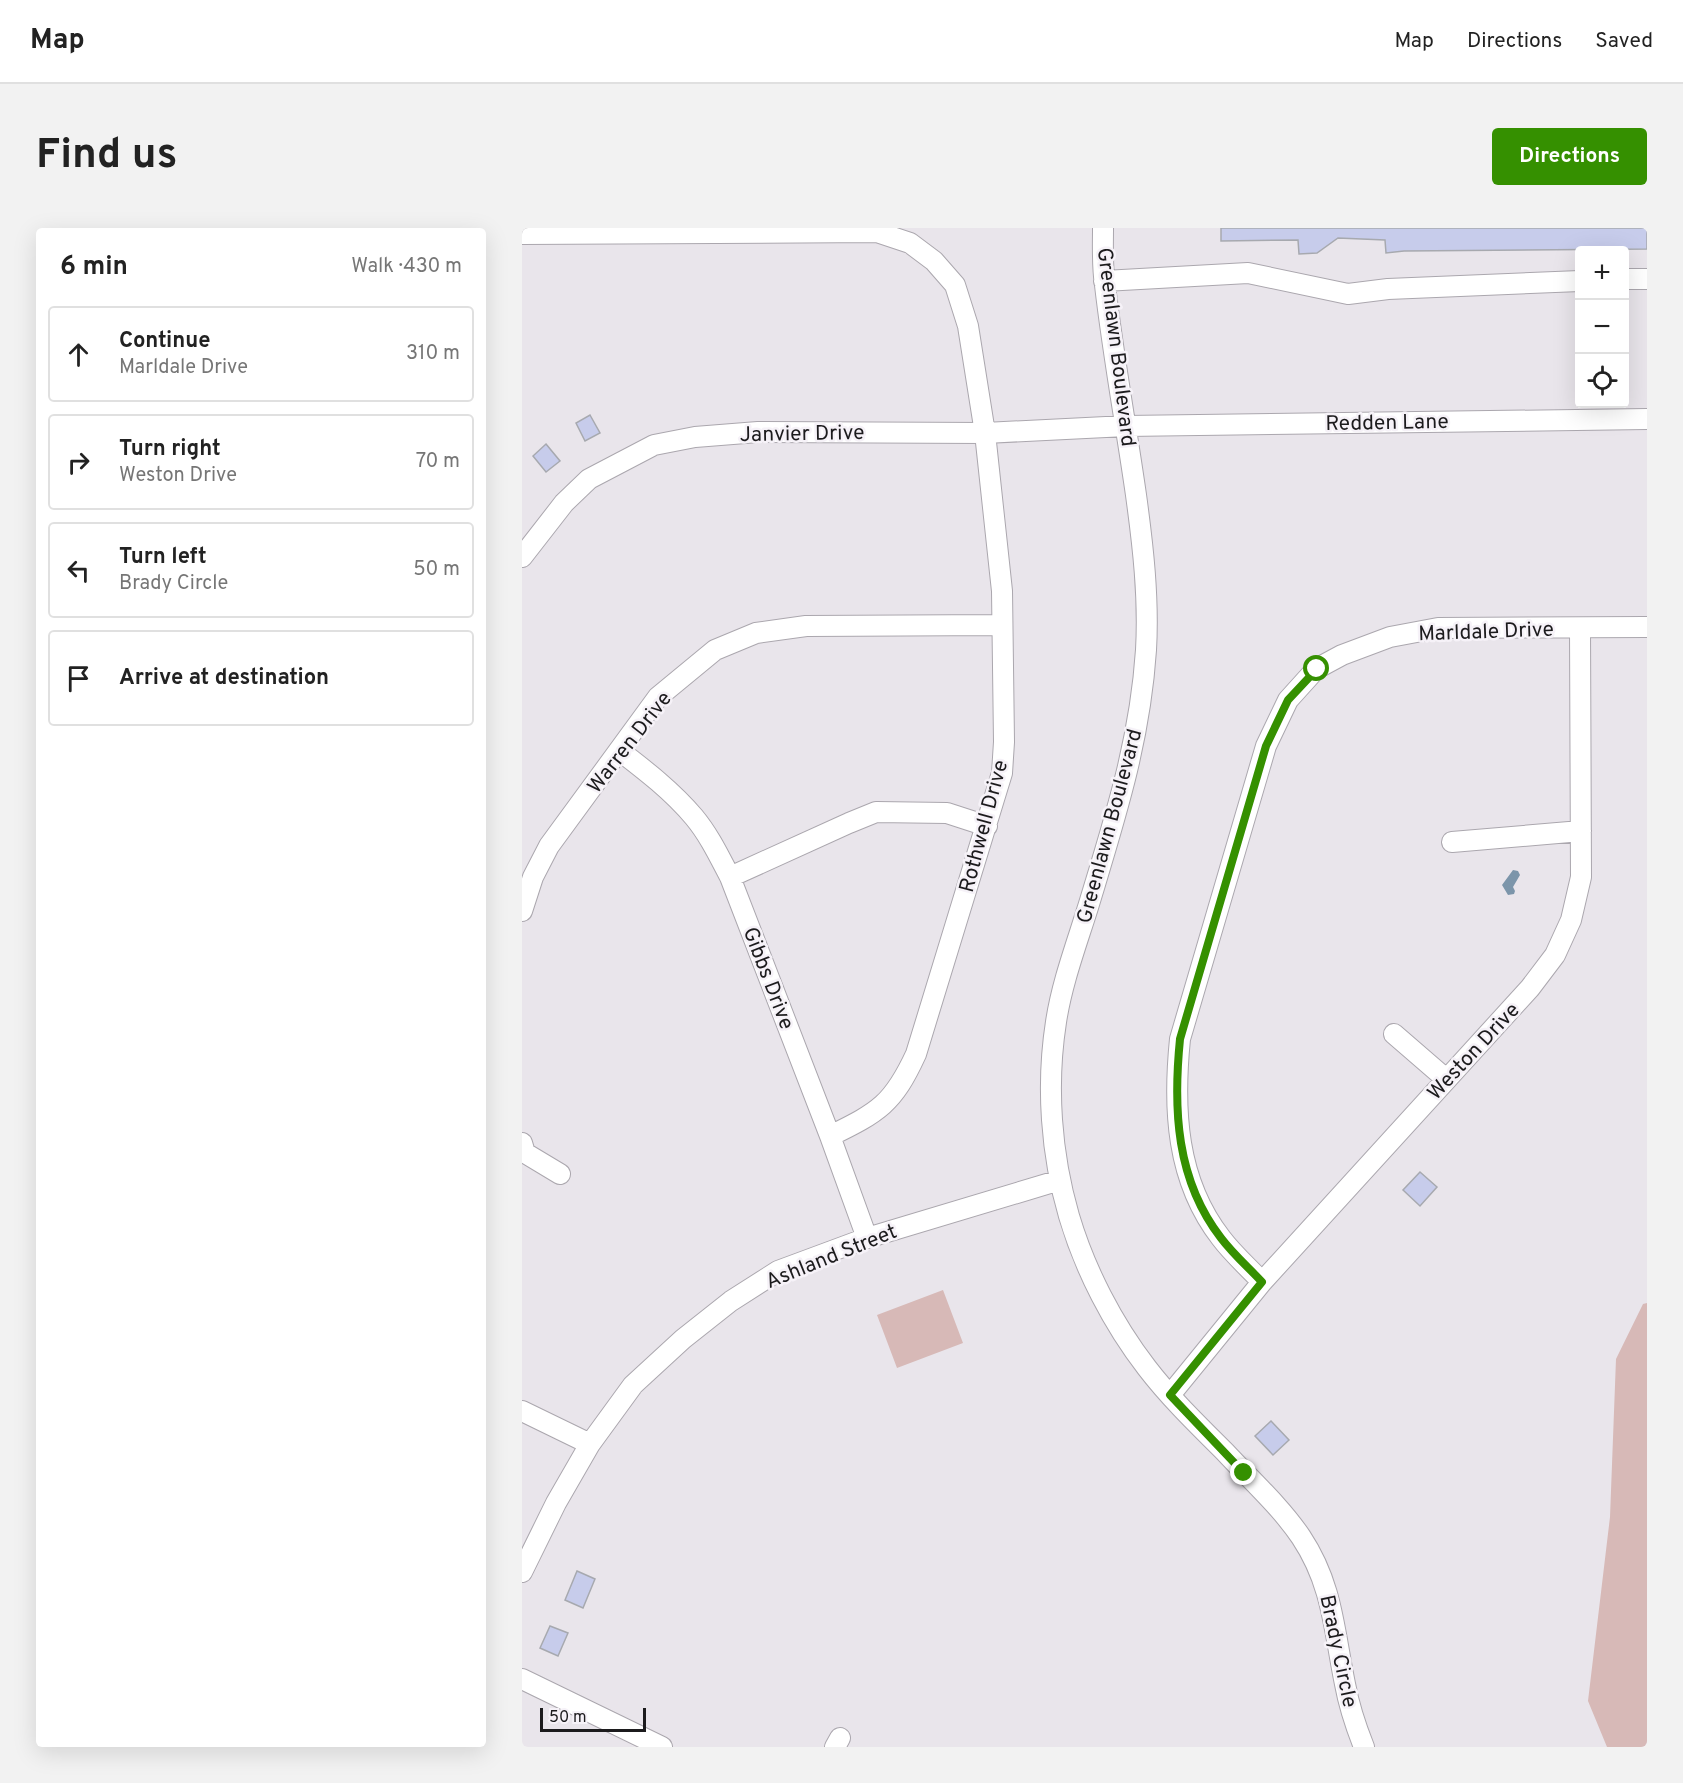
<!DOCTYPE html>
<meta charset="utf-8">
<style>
body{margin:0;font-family:Overpass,sans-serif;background:#f2f2f2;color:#222}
.controls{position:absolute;right:18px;top:18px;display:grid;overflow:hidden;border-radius:6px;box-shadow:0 6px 24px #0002}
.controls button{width:54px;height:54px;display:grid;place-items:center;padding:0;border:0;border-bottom:2px solid #e0e0e0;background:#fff;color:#222;font:30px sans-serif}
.scale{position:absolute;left:18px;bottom:15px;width:106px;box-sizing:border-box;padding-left:6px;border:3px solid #1c1b1d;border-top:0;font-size:16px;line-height:21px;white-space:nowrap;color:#1c1b1d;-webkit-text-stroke:4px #f6f2f8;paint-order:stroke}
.stop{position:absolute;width:18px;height:18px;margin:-14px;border:4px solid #359000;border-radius:50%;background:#fff}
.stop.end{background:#359000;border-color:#fff;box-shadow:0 2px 6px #0008}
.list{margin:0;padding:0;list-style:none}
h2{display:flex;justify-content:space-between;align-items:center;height:78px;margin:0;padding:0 24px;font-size:26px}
h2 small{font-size:20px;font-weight:400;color:#767676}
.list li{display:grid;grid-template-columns:39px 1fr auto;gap:18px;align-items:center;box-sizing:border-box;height:96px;margin:0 12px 12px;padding:0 12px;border:2px solid #e0e0e0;border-radius:6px}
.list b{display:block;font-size:22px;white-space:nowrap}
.list p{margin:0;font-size:20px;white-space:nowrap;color:#767676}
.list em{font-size:20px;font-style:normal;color:#767676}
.icon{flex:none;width:33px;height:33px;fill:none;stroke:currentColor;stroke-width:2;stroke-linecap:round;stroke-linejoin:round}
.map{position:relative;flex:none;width:1125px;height:1519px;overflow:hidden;border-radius:6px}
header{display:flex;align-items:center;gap:36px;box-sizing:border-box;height:84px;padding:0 30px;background:#fff;border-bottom:2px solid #e0e0e0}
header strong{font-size:28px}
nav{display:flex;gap:33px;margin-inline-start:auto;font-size:21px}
.intro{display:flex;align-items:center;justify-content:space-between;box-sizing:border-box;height:144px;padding:0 36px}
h1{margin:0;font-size:42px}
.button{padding:15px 27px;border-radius:6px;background:#359000;color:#fff;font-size:21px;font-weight:700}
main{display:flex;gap:36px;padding:0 36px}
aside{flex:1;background:#fff;border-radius:6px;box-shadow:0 6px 24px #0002}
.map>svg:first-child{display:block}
.green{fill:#d7b9b7}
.water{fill:#7c95aa}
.building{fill:#c7cceb;stroke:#a7a9af;stroke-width:1.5}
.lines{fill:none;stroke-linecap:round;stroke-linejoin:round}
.minor-casing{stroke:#aba7ae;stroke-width:22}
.minor{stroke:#fff;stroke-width:20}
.route{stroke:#359000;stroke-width:8}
.labels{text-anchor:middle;stroke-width:5;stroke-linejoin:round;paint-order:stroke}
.street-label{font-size:21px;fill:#1c1b1d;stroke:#f6f2f8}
</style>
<header>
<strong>Map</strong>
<nav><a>Map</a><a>Directions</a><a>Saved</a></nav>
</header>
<div class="intro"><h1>Find us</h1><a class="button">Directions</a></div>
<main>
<aside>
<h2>6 min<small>Walk · 430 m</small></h2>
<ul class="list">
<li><svg class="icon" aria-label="ahead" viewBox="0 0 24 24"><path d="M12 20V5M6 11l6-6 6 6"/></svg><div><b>Continue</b><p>Marldale Drive</p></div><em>310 m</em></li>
<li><svg class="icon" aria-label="right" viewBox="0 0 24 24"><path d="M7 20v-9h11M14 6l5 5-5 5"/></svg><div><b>Turn right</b><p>Weston Drive</p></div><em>70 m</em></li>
<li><svg class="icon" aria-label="left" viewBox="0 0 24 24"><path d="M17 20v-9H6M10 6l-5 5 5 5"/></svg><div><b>Turn left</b><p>Brady Circle</p></div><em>50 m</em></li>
<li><svg class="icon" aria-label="arrive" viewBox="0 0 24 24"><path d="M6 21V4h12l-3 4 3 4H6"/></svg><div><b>Arrive at destination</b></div></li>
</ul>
</aside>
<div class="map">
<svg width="1125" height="1519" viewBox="0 0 1125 1519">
<rect width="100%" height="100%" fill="#e9e5eb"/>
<!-- green -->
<path class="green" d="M421,1062L441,1115L375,1140L355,1087Z
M1125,1075V1519H1085L1066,1473L1088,1289L1094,1131L1121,1076Z"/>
<!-- water -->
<path class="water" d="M991,642L996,643L998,647L991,659L993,663L992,666L986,667L980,657Z"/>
<!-- building -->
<path class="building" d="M699,0H1125V21L882,23L864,25L863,12L816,10L795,25L777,26L776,12L699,13Z
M68,187L78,205L63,213L54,195Z
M24,216L38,233L24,244L11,228Z
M898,944L915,959L898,978L881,962Z
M749,1193L767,1212L751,1227L733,1208Z
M55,1343L73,1351L61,1380L43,1372Z
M28,1398L46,1405L36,1428L18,1420Z"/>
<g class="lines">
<defs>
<path id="minor" d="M581,0C581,19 580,38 583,57C591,127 604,197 614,267C621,318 627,370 624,422C618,513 593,590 567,676C555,715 540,754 534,794C524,858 529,926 547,988C563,1042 591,1096 625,1140C648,1170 676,1197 703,1224C728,1251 758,1278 779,1309C811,1357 812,1403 823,1456C827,1478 834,1499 842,1519
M0,6L355,4L388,15L412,33L433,57L446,98L463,205L480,363L482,514L480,545L394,826C371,876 357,884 308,908
M1102,51H1125
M582,53L726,45L826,66L866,61L1058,53
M0,329L42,275L67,251L132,217L173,209L236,204L463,205L604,198L1125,191
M98,523C124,543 150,563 172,589C187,607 197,628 208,649L308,908L345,1010
M930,614L1059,603
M208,649L327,595L354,584L425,585L465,598
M0,683L11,649L27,618L136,469L193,422L234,405L284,398L480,397
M872,806L924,851
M0,915L3,925L38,946
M740,1054C727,1040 711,1026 699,1010C654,952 651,881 658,811L744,518L766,472L794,441L820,427L868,409L916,400L1125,399
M648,1167L740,1054L1008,760L1033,727L1049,692L1059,649L1058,400
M0,1183L68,1216
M0,1344L34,1275L68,1216L111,1157L161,1111L209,1073L256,1043L345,1010L538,952
M0,1451L140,1519
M313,1519L318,1510"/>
</defs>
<!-- minor casing -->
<use href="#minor" class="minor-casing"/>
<!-- minor -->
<use href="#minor" class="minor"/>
</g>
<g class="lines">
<!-- route -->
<path class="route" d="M722,1245L648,1167L740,1054C727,1040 711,1026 699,1010C654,952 651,881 658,811L744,518L766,472L795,441"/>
</g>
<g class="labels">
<!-- street labels -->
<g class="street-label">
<text transform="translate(595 119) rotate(83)" y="7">Greenlawn Boulevard</text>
<text transform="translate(865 194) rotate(-1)" y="7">Redden Lane</text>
<text transform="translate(280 205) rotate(-1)" y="7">Janvier Drive</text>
<text transform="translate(964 403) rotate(-2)" y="7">Marldale Drive</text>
<text transform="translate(107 514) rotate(-52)" y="7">Warren Drive</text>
<text transform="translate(461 598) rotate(-75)" y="7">Rothwell Drive</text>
<text transform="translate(587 598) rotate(-75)" y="7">Greenlawn Boulevard</text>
<text transform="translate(247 750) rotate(69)" y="7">Gibbs Drive</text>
<text transform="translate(951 823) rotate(-47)" y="7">Weston Drive</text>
<text transform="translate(309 1028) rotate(-22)" y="7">Ashland Street</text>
<text transform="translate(817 1423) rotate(78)" y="7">Brady Circle</text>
</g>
</g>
</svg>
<div class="controls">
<button>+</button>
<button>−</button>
<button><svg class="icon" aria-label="locate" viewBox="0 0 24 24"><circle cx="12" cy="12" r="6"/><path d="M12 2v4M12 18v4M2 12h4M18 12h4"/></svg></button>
</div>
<div class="scale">50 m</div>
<div class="stop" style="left:795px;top:441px"></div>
<div class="stop end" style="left:722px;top:1245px"></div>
</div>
</main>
